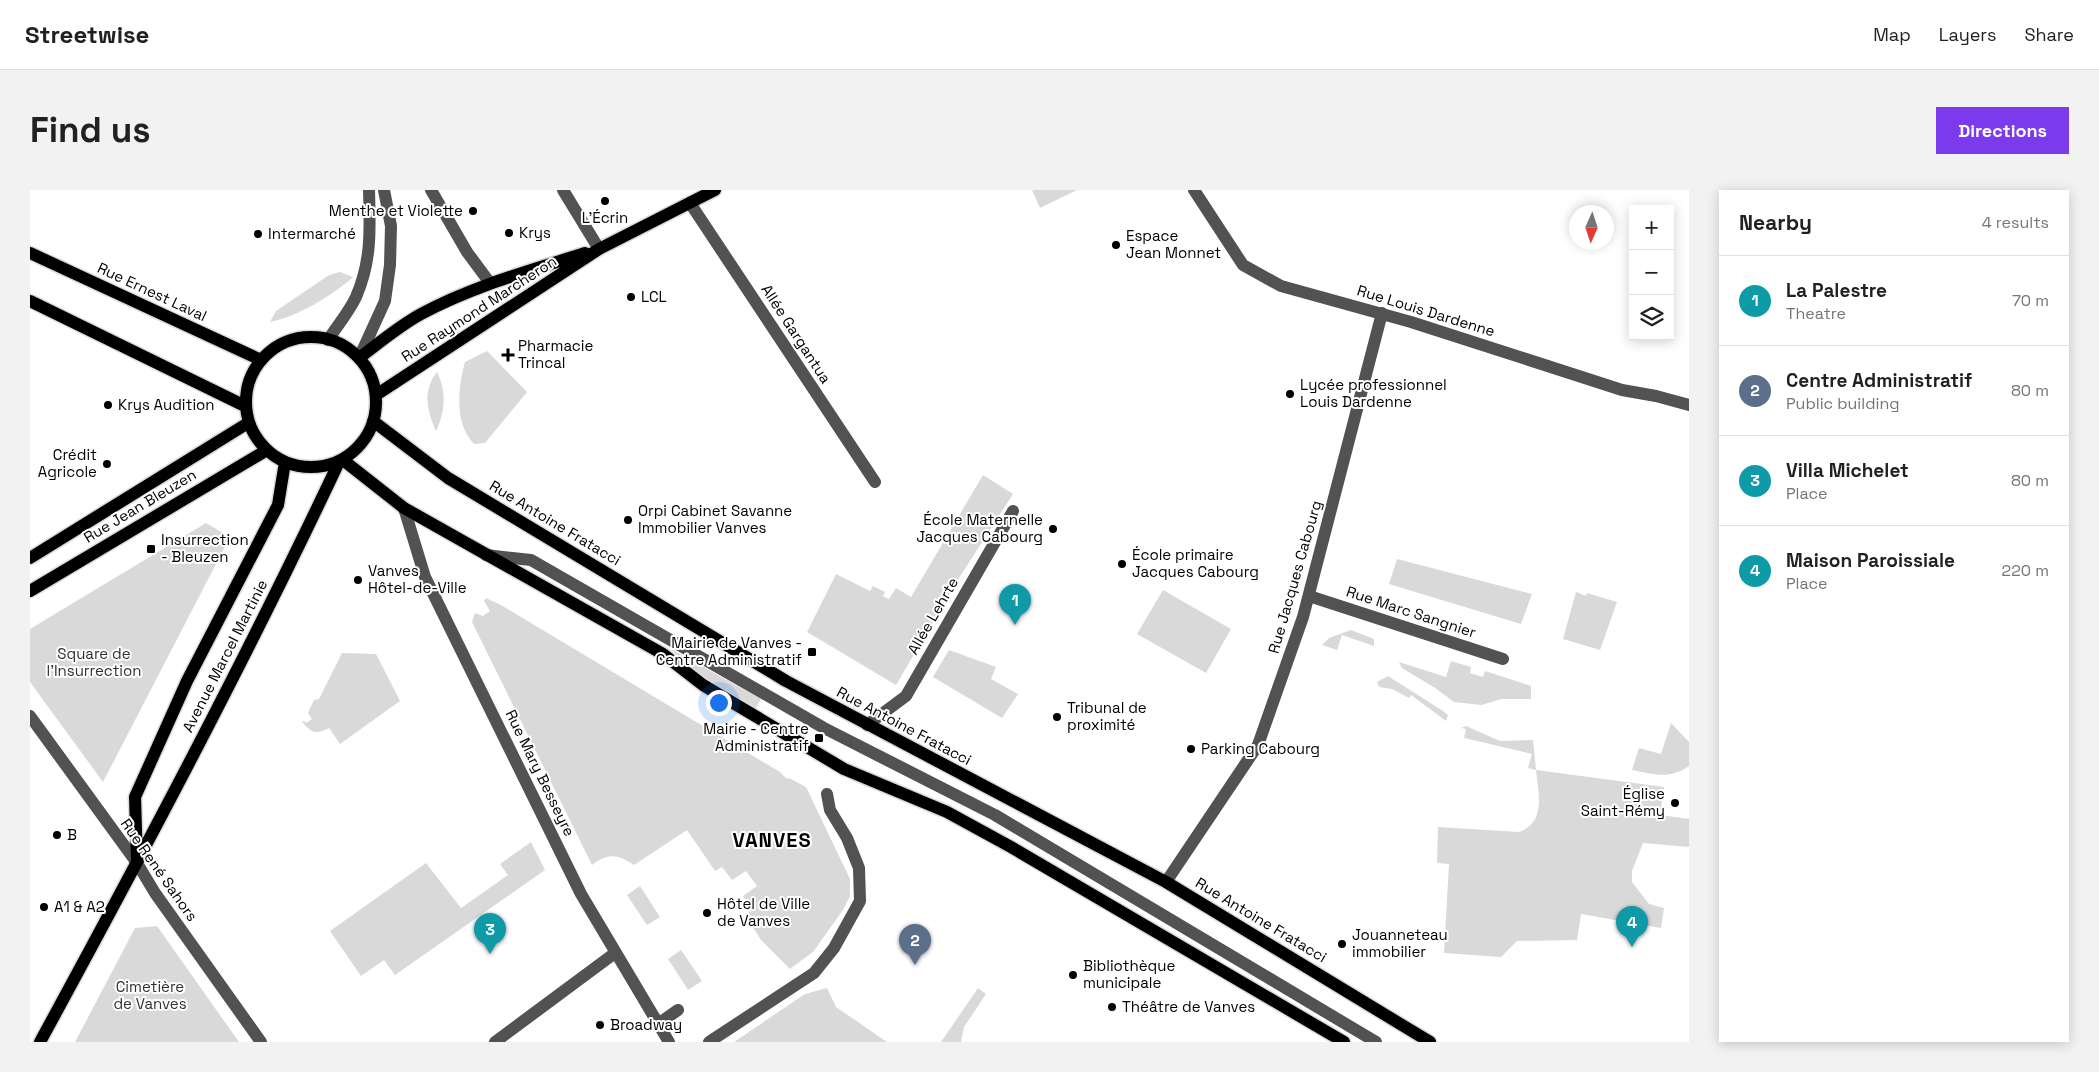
<!DOCTYPE html>
<meta charset="utf-8">
<style>
body{margin:0;font-family:"Space Grotesk",sans-serif;background:#f2f2f2;color:#202124}
.controls{position:absolute;right:15px;top:15px;display:grid;overflow:hidden;border-radius:0px;box-shadow:0 2px 12px #0003}
.controls button{width:45px;height:45px;display:grid;place-items:center;padding:0;border:0;border-bottom:1px solid #e0e0e0;background:#fff;color:#202124;font:25px sans-serif}
.compass{position:absolute;left:1539px;top:15px;width:45px;height:45px;border-radius:50%;background:#fff;box-shadow:0 2px 12px #0003;rotate:183deg}
.you{position:absolute;left:688px;top:512px;width:18px;height:18px;margin:-12px;border:4px solid #fff;border-radius:50%;background:#1a73e8;box-shadow:0 0 0 8px #1a73e833}
.badge{display:grid;place-items:center;width:32px;height:32px;border-radius:50%;background:#7c3aed;color:#fff;font-size:16px;font-weight:700}
.pin{position:absolute;translate:-50% -41px;filter:drop-shadow(0 1px 2px #0008)}
.pin::after{content:'';position:absolute;top:26px;width:18px;height:15px;background:inherit;clip-path:polygon(0 0,100% 0,50% 100%)}
.list{margin:0;padding:0;list-style:none}
h2{display:flex;justify-content:space-between;align-items:center;height:65px;margin:0;padding:0 20px;font-size:21px}
h2 small{font-size:16px;font-weight:400;color:#757577}
.list li{display:grid;grid-template-columns:32px 1fr auto;gap:15px;align-items:center;box-sizing:border-box;height:90px;padding:0 20px;border-top:1px solid #e0e0e0}
.list b{display:block;font-size:19px;white-space:nowrap}
.list p{margin:0;font-size:16px;white-space:nowrap;color:#757577}
.list em{font-size:16px;font-style:normal;color:#757577}
.icon{flex:none;width:28px;height:28px;fill:none;stroke:currentColor;stroke-width:2;stroke-linecap:round;stroke-linejoin:round}
.map{position:relative;flex:none;width:1659px;height:852px;overflow:hidden;border-radius:0px}
header{display:flex;align-items:center;gap:30px;box-sizing:border-box;height:70px;padding:0 25px;background:#fff;border-bottom:1px solid #e0e0e0}
header strong{font-size:24px}
nav{display:flex;gap:28px;margin-inline-start:auto;font-size:18px}
.intro{display:flex;align-items:center;justify-content:space-between;box-sizing:border-box;height:120px;padding:0 30px}
h1{margin:0;font-size:35px}
.button{padding:12px 22px;border-radius:0px;background:#7c3aed;color:#fff;font-size:18px;font-weight:700}
main{display:flex;gap:30px;padding:0 30px}
aside{flex:1;background:#fff;border-radius:0px;box-shadow:0 2px 12px #0003}
.map>svg:first-child{display:block}
.green{fill:#d9d9d9}
.lines{fill:none;stroke-linecap:round;stroke-linejoin:round}
.major-casing{stroke:#dbdbdb;stroke-width:15}
.minor{stroke:#525252;stroke-width:12}
.major{stroke:#000;stroke-width:12}
.poi-dot{fill:#000;stroke:#fff;stroke-width:2}
.labels{text-anchor:middle;stroke-width:4;stroke-linejoin:round;paint-order:stroke}
.poi-label{font-size:15px;fill:#000;stroke:#fff;text-anchor:start}
.street-label{font-size:15px;fill:#000;stroke:#fff}
.park-label{font-size:15px;fill:#303030;stroke:#fff}
.district-label{font-size:20px;font-weight:bold;letter-spacing:1px;fill:#000;stroke:#fff}
</style>
<header>
<strong>Streetwise</strong>
<nav><a>Map</a><a>Layers</a><a>Share</a></nav>
</header>
<div class="intro"><h1>Find us</h1><a class="button">Directions</a></div>
<main>
<div class="map">
<svg width="1659" height="852" viewBox="0 0 1659 852">
<rect width="100%" height="100%" fill="#fff"/>
<!-- green -->
<path class="green" d="M1002,0H1047L1010,18Z
M310,82L323,87C303,105 267,127 240,132L246,121L299,85Z
M457,161L497,202L455,253L444,254C424,234 428,197 435,172Z
M407,182C417,201 415,222 406,241C397,221 392,201 407,182Z
M953,285L983,304L920,402L917,400L920,403L866,495L777,442L806,384L840,401L843,396L855,402L853,406L859,409L866,398L881,407Z
M176,333L200,347L73,592L0,492V439Z
M1367,369L1502,404L1491,434L1359,394Z
M1133,400L1201,439L1176,483L1107,444Z
M1546,402L1556,406L1557,403L1587,412L1570,460L1533,449Z
M456,408L471,415L750,582L757,589L759,588L776,597L820,689V706L813,720L783,762L760,779L731,750L715,725L722,720L713,706L727,696L716,681L702,690L692,677L685,681L657,640L604,675C587,664 579,663 562,675L442,432L445,423L453,426L460,421L454,411Z
M1321,440L1344,449V456L1312,445L1307,460L1292,455L1299,448Z
M639,458L731,509L726,518L673,488Z
M919,460L966,477L961,489L988,504L972,528L903,487Z
M312,463L346,464L370,511L310,554L299,538C286,545 282,543 272,532L274,531L276,533L282,529L278,523L284,510L289,509Z
M1421,471L1441,477L1440,483L1453,487L1455,481L1501,496V509H1472L1451,515L1424,512L1405,498L1372,478L1369,472L1416,487Z
M1358,486L1413,521L1418,525L1416,531L1381,505L1379,508L1362,499L1349,497L1347,492Z
M1641,533L1659,552V576C1639,590 1624,584 1602,580L1609,558L1631,564Z
M1436,536L1470,551L1503,550L1506,580L1634,597L1630,625L1659,629V657L1613,653L1602,681V692L1619,714L1634,718L1631,738L1551,724L1547,750L1487,751L1471,767L1414,763L1419,674L1407,673L1408,637L1489,642C1517,632 1508,602 1506,580L1498,578L1502,564L1434,548L1436,539L1431,538Z
M501,652L515,680L365,785L354,770L331,786L300,741L396,673L431,718L478,685L470,674Z
M610,696L630,727L617,735L597,705Z
M127,736L209,852H45L105,738Z
M651,760L672,791L658,800L638,769Z
M797,798L806,817L857,852H704L775,804Z
M948,798L956,804L934,837L931,852H911Z"/>
<g class="lines">
<defs>
<path id="major" d="M0,63L231,170
M0,111L215,216
M216 212a65 65 0 1 1 130 0a65 65 0 1 1-130 0Z
M329,168C349,153 369,136 391,124C443,96 499,81 555,63
M346,205L569,59L685,0
M343,231L418,288L756,491L1136,692L1400,852
M313,270L374,318L633,464L673,495L814,579L917,622L981,657L1314,852
M0,368L218,233
M0,401L237,260
M107,671L105,607L157,491L248,315L255,272
M10,852C114,661 216,469 309,272"/>
</defs>
<!-- major casing -->
<use href="#major" class="major-casing"/>
<!-- minor -->
<path class="minor" d="M401,0L437,62L460,93
M533,0L569,59
M1164,0L1213,75L1251,96L1381,132L1592,200L1626,206L1659,215
M660,13L845,292
M298,150C307,136 319,122 326,107C342,70 340,39 339,0
M329,168L355,111L360,75L361,36L354,0
M374,318L395,387L551,704L639,852
M456,365L501,370L794,538L965,625L1346,852
M1279,406L1473,469
M0,526L107,673L125,703L231,852
M837,535L876,506L983,321
M1136,692L1228,555L1273,427L1352,123
M628,834L648,820
M465,852L585,763
M679,852L784,783L804,758L830,711L829,678L817,648L800,620L797,604"/>
<!-- major -->
<use href="#major" class="major"/>
</g>
<!-- markers -->
<g class="poi-dot">
<circle cx="575" cy="11" r="5"/>
<circle cx="443" cy="21" r="5"/>
<circle cx="479" cy="43" r="5"/>
<circle cx="228" cy="44" r="5"/>
<circle cx="1086" cy="55" r="5"/>
<circle cx="601" cy="107" r="5"/>
<path d="M475.5 157.5h5v5h5v5h-5v5h-5v-5h-5v-5h5z"/>
<circle cx="1260" cy="204" r="5"/>
<circle cx="78" cy="215" r="5"/>
<circle cx="77" cy="274" r="5"/>
<circle cx="598" cy="330" r="5"/>
<circle cx="1023" cy="339" r="5"/>
<rect x="116" y="354" width="10" height="10" rx="2.5"/>
<circle cx="1092" cy="374" r="5"/>
<circle cx="328" cy="390" r="5"/>
<rect x="777" y="457" width="10" height="10" rx="2.5"/>
<circle cx="1027" cy="527" r="5"/>
<rect x="784" y="543" width="10" height="10" rx="2.5"/>
<circle cx="1161" cy="559" r="5"/>
<circle cx="1645" cy="613" r="5"/>
<circle cx="27" cy="645" r="5"/>
<circle cx="14" cy="717" r="5"/>
<circle cx="677" cy="723" r="5"/>
<circle cx="1312" cy="754" r="5"/>
<circle cx="1043" cy="785" r="5"/>
<circle cx="1082" cy="817" r="5"/>
<circle cx="570" cy="835" r="5"/>
</g>
<g class="labels">
<!-- poi labels -->
<g class="poi-label">
<text x="433" y="26" text-anchor="end">Menthe et Violette</text>
<text x="575" y="33" text-anchor="middle">L'Écrin</text>
<text x="489" y="48">Krys</text>
<text x="238" y="49">Intermarché</text>
<text x="1096" y="51">Espace<tspan x="1096" dy="17">Jean Monnet</tspan></text>
<text x="611" y="112">LCL</text>
<text x="488" y="161">Pharmacie<tspan x="488" dy="17">Trincal</tspan></text>
<text x="1270" y="200">Lycée professionnel<tspan x="1270" dy="17">Louis Dardenne</tspan></text>
<text x="88" y="220">Krys Audition</text>
<text x="67" y="270" text-anchor="end">Crédit<tspan x="67" dy="17">Agricole</tspan></text>
<text x="608" y="326">Orpi Cabinet Savanne<tspan x="608" dy="17">Immobilier Vanves</tspan></text>
<text x="1013" y="335" text-anchor="end">École Maternelle<tspan x="1013" dy="17">Jacques Cabourg</tspan></text>
<text x="131" y="355">Insurrection<tspan x="131" dy="17">- Bleuzen</tspan></text>
<text x="1102" y="370">École primaire<tspan x="1102" dy="17">Jacques Cabourg</tspan></text>
<text x="338" y="386">Vanves<tspan x="338" dy="17">Hôtel-de-Ville</tspan></text>
<text x="772" y="458" text-anchor="end">Mairie de Vanves -<tspan x="772" dy="17">Centre Administratif</tspan></text>
<text x="1037" y="523">Tribunal de<tspan x="1037" dy="17">proximité</tspan></text>
<text x="779" y="544" text-anchor="end">Mairie - Centre<tspan x="779" dy="17">Administratif</tspan></text>
<text x="1171" y="564">Parking Cabourg</text>
<text x="1635" y="609" text-anchor="end">Église<tspan x="1635" dy="17">Saint-Rémy</tspan></text>
<text x="37" y="650">B</text>
<text x="687" y="719">Hôtel de Ville<tspan x="687" dy="17">de Vanves</tspan></text>
<text x="24" y="722">A1 &amp; A2</text>
<text x="1322" y="750">Jouanneteau<tspan x="1322" dy="17">immobilier</tspan></text>
<text x="1053" y="781">Bibliothèque<tspan x="1053" dy="17">municipale</tspan></text>
<text x="1092" y="822">Théâtre de Vanves</text>
<text x="580" y="840">Broadway</text>
</g>
<!-- street labels -->
<g class="street-label">
<text transform="translate(122 102) rotate(25)" y="5">Rue Ernest Laval</text>
<text transform="translate(449 119) rotate(-33)" y="5">Rue Raymond Marcheron</text>
<text transform="translate(1396 121) rotate(17)" y="5">Rue Louis Dardenne</text>
<text transform="translate(766 144) rotate(57)" y="5">Allée Gargantua</text>
<text transform="translate(110 316) rotate(-31)" y="5">Rue Jean Bleuzen</text>
<text transform="translate(525 333) rotate(31)" y="5">Rue Antoine Fratacci</text>
<text transform="translate(1265 387) rotate(-74)" y="5">Rue Jacques Cabourg</text>
<text transform="translate(1381 422) rotate(18)" y="5">Rue Marc Sangnier</text>
<text transform="translate(903 426) rotate(-60)" y="5">Allée Lehrte</text>
<text transform="translate(195 466) rotate(-63)" y="5">Avenue Marcel Martinie</text>
<text transform="translate(874 536) rotate(28)" y="5">Rue Antoine Fratacci</text>
<text transform="translate(510 583) rotate(64)" y="5">Rue Mary Besseyre</text>
<text transform="translate(129 680) rotate(55)" y="5">Rue René Sahors</text>
<text transform="translate(1231 730) rotate(31)" y="5">Rue Antoine Fratacci</text>
</g>
<!-- park labels -->
<g class="park-label">
<text x="64" y="469">Square de<tspan x="64" dy="17">l'Insurrection</tspan></text>
<text x="120" y="802">Cimetière<tspan x="120" dy="17">de Vanves</tspan></text>
</g>
<!-- district labels -->
<g class="district-label">
<text x="742" y="657">VANVES</text>
</g>
</g>
</svg>
<div class="controls">
<button>+</button>
<button>−</button>
<button><svg class="icon" aria-label="layers" viewBox="0 0 24 24"><path d="M12 4l9 5-9 5-9-5zM3 14l9 5 9-5"/></svg></button>
</div>
<svg class="compass" viewBox="-18 -18 36 36"><path d="M0-13l5 13h-10z" fill="#e53935"/><path d="M0 13l5-13h-10z" fill="#757577"/></svg>
<div class="you"></div>
<div class="pin badge" style="left:985px;top:435px;background:#0f9aa8">1</div>
<div class="pin badge" style="left:885px;top:775px;background:#5c6f8a">2</div>
<div class="pin badge" style="left:460px;top:764px;background:#0f9aa8">3</div>
<div class="pin badge" style="left:1602px;top:757px;background:#0f9aa8">4</div>
</div>
<aside>
<h2>Nearby<small>4 results</small></h2>
<ul class="list">
<li><span class="badge" style="background:#0f9aa8">1</span><div><b>La Palestre</b><p>Theatre</p></div><em>70 m</em></li>
<li><span class="badge" style="background:#5c6f8a">2</span><div><b>Centre Administratif</b><p>Public building</p></div><em>80 m</em></li>
<li><span class="badge" style="background:#0f9aa8">3</span><div><b>Villa Michelet</b><p>Place</p></div><em>80 m</em></li>
<li><span class="badge" style="background:#0f9aa8">4</span><div><b>Maison Paroissiale</b><p>Place</p></div><em>220 m</em></li>
</ul>
</aside>
</main>
